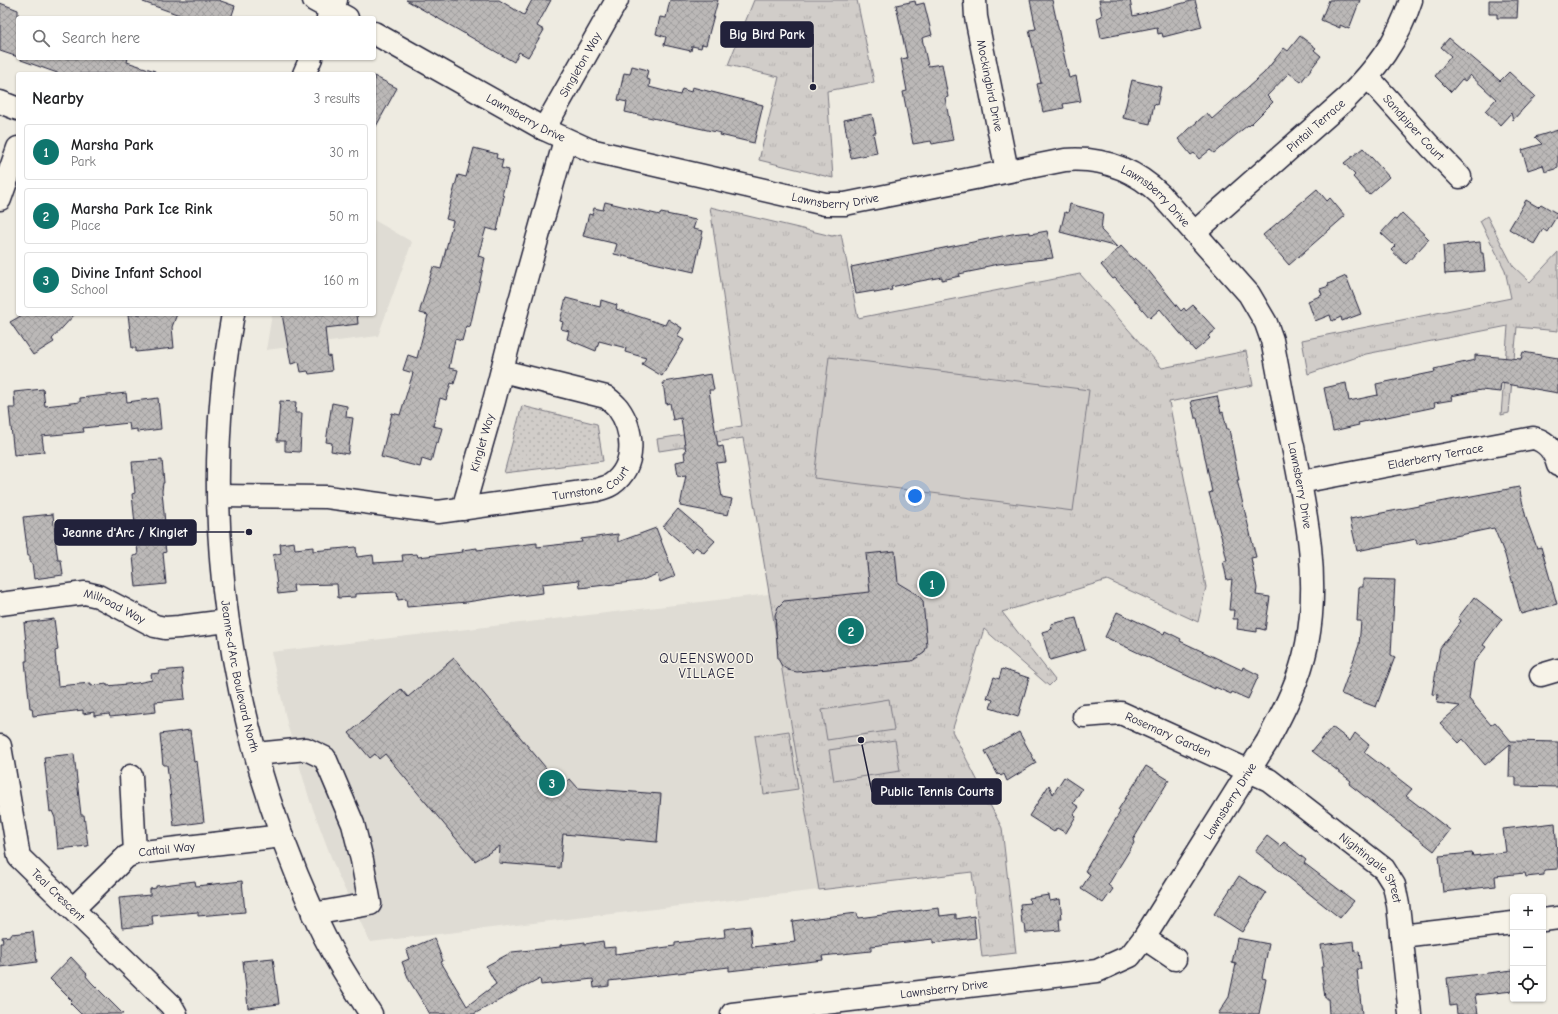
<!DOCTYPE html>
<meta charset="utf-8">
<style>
body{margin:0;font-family:"Comic Neue",sans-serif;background:#f6f6f6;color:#202124}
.controls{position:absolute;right:12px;bottom:12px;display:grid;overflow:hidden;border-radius:4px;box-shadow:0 1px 3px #0004}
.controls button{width:36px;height:36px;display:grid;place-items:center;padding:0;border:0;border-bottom:1px solid #e0e0e0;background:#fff;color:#202124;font:20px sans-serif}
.you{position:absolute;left:915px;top:496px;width:14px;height:14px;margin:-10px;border:3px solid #fff;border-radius:50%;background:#1a73e8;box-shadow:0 0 0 6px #1a73e833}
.badge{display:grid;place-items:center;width:26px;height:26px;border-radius:50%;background:#0f766e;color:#fff;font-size:13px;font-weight:700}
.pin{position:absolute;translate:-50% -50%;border:2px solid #fff;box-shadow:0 1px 4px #0006}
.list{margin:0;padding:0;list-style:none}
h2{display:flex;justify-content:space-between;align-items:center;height:52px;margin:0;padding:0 16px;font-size:17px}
h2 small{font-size:13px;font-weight:400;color:#757577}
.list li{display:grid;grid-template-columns:26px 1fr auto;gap:12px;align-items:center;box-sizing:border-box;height:56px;margin:0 8px 8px;padding:0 8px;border:1px solid #e0e0e0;border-radius:4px}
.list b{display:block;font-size:15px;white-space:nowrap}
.list p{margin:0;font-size:13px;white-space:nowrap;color:#757577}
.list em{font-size:13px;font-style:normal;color:#757577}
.icon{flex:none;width:22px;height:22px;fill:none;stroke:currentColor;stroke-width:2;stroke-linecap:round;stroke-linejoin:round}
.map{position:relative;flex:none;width:1558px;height:1014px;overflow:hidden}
.search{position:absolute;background:#fff;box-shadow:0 1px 3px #0004;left:16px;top:16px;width:360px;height:44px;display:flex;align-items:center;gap:10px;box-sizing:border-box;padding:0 14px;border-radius:4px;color:#757577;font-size:15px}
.panel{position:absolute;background:#fff;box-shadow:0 1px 3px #0004;left:16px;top:72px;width:360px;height:244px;border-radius:4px}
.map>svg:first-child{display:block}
.built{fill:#dfdcd4}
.grass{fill:url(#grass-dots);stroke:#7a7882}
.park{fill:url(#park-tufts);stroke:#7a7882}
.pitch{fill:#d1cdc9;stroke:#7a7882}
.building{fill:url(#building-cross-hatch);stroke:#22223b}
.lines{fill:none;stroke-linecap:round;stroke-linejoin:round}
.minor-casing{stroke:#22223b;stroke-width:25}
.major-casing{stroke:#22223b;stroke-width:25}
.minor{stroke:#f7f3e8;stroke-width:22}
.major{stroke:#f7f3e8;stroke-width:22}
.labels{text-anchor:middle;stroke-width:3;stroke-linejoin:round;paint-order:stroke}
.street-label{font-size:12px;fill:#22223b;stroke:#f7f3e8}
.neighbourhood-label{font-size:13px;letter-spacing:1px;fill:#22223b;stroke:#f7f3e8}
.leader{fill:none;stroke:#22223b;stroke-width:1.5}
.callout-dot{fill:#22223b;stroke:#f7f3e8;stroke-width:1.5}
.callout{fill:#22223b;stroke:#22223b;stroke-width:1.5}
.callout-label{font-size:13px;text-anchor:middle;font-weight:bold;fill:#fff}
</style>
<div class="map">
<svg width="1558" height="1014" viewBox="0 0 1558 1014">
<defs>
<pattern id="grass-dots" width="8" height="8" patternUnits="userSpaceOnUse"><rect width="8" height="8" fill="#d1cdc9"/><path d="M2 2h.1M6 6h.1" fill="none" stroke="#b3b0ae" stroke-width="1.8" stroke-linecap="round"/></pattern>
<pattern id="park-tufts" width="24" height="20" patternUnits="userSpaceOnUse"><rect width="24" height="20" fill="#d1cdc9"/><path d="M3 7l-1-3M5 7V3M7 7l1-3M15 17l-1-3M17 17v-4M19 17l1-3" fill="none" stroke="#b3b0ae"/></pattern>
<pattern id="building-cross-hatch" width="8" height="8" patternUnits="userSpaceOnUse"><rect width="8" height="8" fill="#bbb8b7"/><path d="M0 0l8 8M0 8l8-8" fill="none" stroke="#a09e9e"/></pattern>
</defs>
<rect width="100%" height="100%" fill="#eeebe1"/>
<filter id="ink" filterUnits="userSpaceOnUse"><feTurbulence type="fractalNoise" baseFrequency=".025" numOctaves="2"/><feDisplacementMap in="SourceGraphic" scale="8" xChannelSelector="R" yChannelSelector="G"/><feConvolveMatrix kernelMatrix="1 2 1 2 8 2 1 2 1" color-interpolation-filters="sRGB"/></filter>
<g filter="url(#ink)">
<!-- built -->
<path class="built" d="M374,220L412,242L378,336L266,350L272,314H374Z
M769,594L819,890L370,942L337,873L310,801L288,727L271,652Z"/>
<!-- grass -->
<path class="grass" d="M522,406L597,424L603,461L504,473Z"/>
<!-- park -->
<path class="park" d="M754,0H857L874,82L827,91L833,178L759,160L779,77L728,65Z
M710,207L832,236L841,234L858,318L1080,274L1162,368L1246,351L1253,385L1169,402L1206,587L1198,622L1107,580L1002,612L1055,680L1049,686L984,629L952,731L1002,828L1016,953L982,957L972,872L819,890L743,438L659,451L657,439L742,426Z
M1487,216L1513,266L1530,282L1558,252V331L1517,327L1509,413L1501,415L1508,326L1366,354L1308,374L1302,340L1511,298L1505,270L1480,221Z
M789,731L798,789L764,794L755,736Z"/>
<!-- pitch -->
<path class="pitch" d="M829,357L1089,390L1073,511L814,478Z
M889,699L894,730L827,740L822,710Z
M895,740L900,771L834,781L829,750Z"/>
<!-- building -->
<path class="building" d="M143,0H218L235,6L231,18H188L143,2Z
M406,0H499L524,15L532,0H551L537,26L544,30L528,57L519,52L514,62Z
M670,0H718L706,45L702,44L701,48L692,46L691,51L664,45L666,37L656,34L660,17L666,18Z
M1030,0H1052L1069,78L1076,76L1081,101L1063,104L1064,108L1043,112L1037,84L1041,83L1029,30L1036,29Z
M1099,0H1130L1133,16L1195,0L1202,27L1163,37L1162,33L1158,34L1157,27L1101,38L1097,18L1102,16Z
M1329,0H1360L1349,29L1340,25V28L1321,20Z
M1489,0H1518L1517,18H1497V14H1489Z
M915,1L916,5L924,3L932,35L922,38L928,66L942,64L948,97L945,98L953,140L932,144L931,141L913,144L903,92L907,91L901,59L907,58L896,5Z
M0,3L18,10V57L0,51Z
M1300,36L1316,48L1314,50L1321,56L1301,82L1289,73L1267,96L1273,102L1249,126L1248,125L1214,153L1210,150L1199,159L1194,153L1191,155L1178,139L1207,113L1212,119L1264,73L1284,48L1288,51Z
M1449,38L1500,81L1509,72L1535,96L1513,120L1511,113L1500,125L1485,111L1496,99L1470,75L1465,81L1462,79L1451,92L1435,76L1451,56L1441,47Z
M21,58H128L127,62L155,71V74H60L21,60Z
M632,66L648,70L646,79L650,80L649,87L680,95L682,89L691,92L692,87L763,105L754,143L720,135L721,133L625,112L627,102L618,100L624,73L630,74Z
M374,76L397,88L374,130Z
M1132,80L1161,87L1157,105L1154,104L1150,124L1123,118Z
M872,114L876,133H873L877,153L851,158L844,120Z
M1558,130V168L1545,172L1543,165L1528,170L1522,150L1542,144L1535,137Z
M474,148L497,154L496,158L503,160L501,168L509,170L502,195L504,196L497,231L486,228L478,256L485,258L470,327L466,326L462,341L455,339L449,368L458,370L454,384L451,383L446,400L440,398L433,426L442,428L438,443L436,442L431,462L422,459L420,467L381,457L392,413L400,415L413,373L403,370L408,355L417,358L428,315L420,313V310L433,267L441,269L453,221L446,219L458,175L466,177Z
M1363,148L1389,177L1369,195L1353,177L1355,175L1344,163Z
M1317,189L1327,201L1330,198L1345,216L1289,265L1263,235Z
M1526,200L1538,207L1541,204L1558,214L1547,232L1543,229L1534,244L1509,229Z
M605,202L660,215L661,213L696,220L693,229L703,231L694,272L614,254L617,244L583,236L589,214L592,215L594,208L603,210Z
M1070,204L1103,213L1101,230L1117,247L1060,232L1065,212L1068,213Z
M1402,213L1429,239L1406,264L1391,250L1395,246L1381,233L1394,219L1396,220Z
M1047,231L1053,258L998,264L984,267V269L959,274L960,276L942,280V277L910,283L891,287L892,290L875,293L874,291L856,294L851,267L1012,234L1030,232V234Z
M1480,242L1481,253H1483L1485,271L1445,274L1443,246Z
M1121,246L1134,260L1135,258L1148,270L1181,311L1184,308L1186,311L1193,305L1216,330L1208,336L1210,338L1195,351L1160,309L1150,318L1115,278L1113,279L1101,265Z
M1346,276L1361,314L1342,321L1341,317L1332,321L1330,315L1315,321L1308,301L1322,295L1320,289L1329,286L1328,284Z
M566,298L600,307L601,300L617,305L616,309L665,325L668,319L682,328L677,336L684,340L662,376L642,364L646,358L625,352L626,348L599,341L596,351L567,339L569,331L561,329L563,322L560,321Z
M24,314H75L52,339L54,342L33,355L10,322Z
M128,314H177L172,327L174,348L136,352V348H132Z
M282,314H357L358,324L325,328L328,357L330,356L332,371L309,374L308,371L301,372L299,362L291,364Z
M1523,352L1558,358V393L1501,383L1500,392L1481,390L1451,396L1452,400L1434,403L1435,407L1358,423L1359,425L1333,431L1324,388L1346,383L1349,401L1378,395L1376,384L1435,372L1434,369L1475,360V355L1521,359Z
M711,374L714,390H709L712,411L718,447L723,446L726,462L716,463L722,497L732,499L728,515L680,506L686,475L678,476L676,462L685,460L684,452H686L681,418L673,420L670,403L666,404L663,382Z
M43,389L45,406L80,402V398L126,393L127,402L158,398L161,429L137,432V429L130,430L129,423L83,428L84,432L42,436L44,452L14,455L9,408H15L14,392Z
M1217,396L1221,413L1223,412L1227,429H1229L1239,480H1237L1256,557L1251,558L1257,588L1256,595L1270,597L1265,630L1257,628V632L1237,629L1238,619H1233L1234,610H1229L1232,579L1227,580L1223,561H1227L1223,543L1209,493L1212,492L1197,418H1195L1191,401Z
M280,401L296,402L295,413H302L300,452L285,451V441H277Z
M332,403L347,406L346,417L353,418L348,454L331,451L332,443L326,442Z
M162,460L164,483H163L162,491L167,545H165L166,552L163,553L166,584L136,587L133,556L138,555L132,494L135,493L132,462Z
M1519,487L1526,518L1537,548L1541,547L1557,604L1521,614L1505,555L1494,528L1417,544L1416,539L1357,551L1350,519Z
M678,509L715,541L704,553L696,547L692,552L663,527Z
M53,514L56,545L58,560H61L63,575L34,579L32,563H30V556H28L23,517Z
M656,528L675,576L660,582L657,574L640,581L580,588L579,580L542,584L543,593L519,596V594L467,602L407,607L406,599L398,600L397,592L355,594V597L338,598L337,584L293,585L294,592L278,594L273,555L281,553L280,544L294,542L295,549L313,547V551L356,547L357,557L373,555L374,563L403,561L402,555L417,554L418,557L463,552L462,550L477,548V550L537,543V547L582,542L581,539L618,534V542Z
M895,551L898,583L918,595L923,601L927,646L924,653L912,661L797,672L788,670L782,666L778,659L775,615L778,607L784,601L870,592L866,554Z
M1363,579L1395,580L1391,655L1395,657L1376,707L1341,694L1359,645L1361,621H1357L1359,587H1363Z
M1474,597L1502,619L1483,645L1486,647L1474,662L1469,699L1491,725L1495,722L1511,741L1558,742V787L1516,786V777H1509L1510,744L1485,765L1463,739L1459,743L1440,723L1460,706L1437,703L1438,695L1432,694L1440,648L1461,621L1458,618Z
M1117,612L1164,634L1165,631L1181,639L1180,641L1242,670L1243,667L1259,675L1248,699L1232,692L1231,694L1215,687V689L1105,637Z
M1076,618L1085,650L1050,660L1042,632L1052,629L1051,624Z
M54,619L58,650L55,651L58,686L91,683V686L107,684V686L137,683L152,680L151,674L159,673V671L182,669L185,699L155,702L156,712L110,717L109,714L94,716V712L83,714V710L33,716L32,708H30L25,661H27V653L24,623Z
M454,658L561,786L570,779L578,788L661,794L657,842L563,834L560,868L499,863L500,846L475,861L385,754L379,759L375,754L370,758L349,733L401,689L408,697Z
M1002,669L1029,678L1018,717L990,708L993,700L987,698L994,677L999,679Z
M1332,727L1350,741L1355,733L1369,745L1364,752L1412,789L1406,796L1450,830L1434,851L1349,784L1351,781L1312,751Z
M190,730L194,762L197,761L204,822L174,826L167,765H163L160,734Z
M1019,732L1036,763L1007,781L1004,774L1001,776L999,774L998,775L985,751Z
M74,754L81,815H84L88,846L58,849L55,818L52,811L50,812L44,757Z
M1146,766L1169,780L1133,840L1134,843L1108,885L1113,889L1103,903L1081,889L1090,874L1085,871L1120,812L1118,810Z
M1064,777L1082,789L1073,803L1079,807L1074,814L1076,816L1066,833L1057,828L1054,832L1029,816L1049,785L1053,794Z
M1555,823L1558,869L1544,870V875L1526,877L1525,873L1495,876L1496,886L1443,892L1439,856L1472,853L1473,856L1506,852L1503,829Z
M1267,836L1280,846L1284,842L1306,860L1304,863L1354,901L1340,918L1255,851Z
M1239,876L1266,893L1242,932L1214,914Z
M195,881L196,886L242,881L245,912L198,916V912L152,916L153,925L122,928L119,898L150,895V889L156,888V886Z
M1049,895L1050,901L1060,899L1062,919H1059L1060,930L1026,933L1025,924H1022L1020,904L1030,903L1029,898Z
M939,908L940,916L956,914V919L974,916L976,938L933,943V939L871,946V951L822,956L823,960L729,971V967L609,981V986L594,988L593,979L541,985L540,978L474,1014H430L409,980L402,962L409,959L406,950L434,938L443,961L441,962L467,1006L496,984L486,966L512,952L560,947V945L585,942V944L603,941L604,948L615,947V954L675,946V943L725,937L724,929L750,926L752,947L795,942L792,921L857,913L858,918Z
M33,932L37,962L0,967V943H3L2,937L10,936V934Z
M1237,938L1269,944L1262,978L1266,979L1259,1014H1218L1229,997L1236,964L1232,963Z
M1354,941L1355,952L1359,951L1361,969H1357L1362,1014H1329L1328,998H1325L1321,967H1324L1321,945Z
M71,957L87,974L86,976L91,982L123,1014H81L70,1003L72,1001L50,979Z
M273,958L279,1004L248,1008L243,961Z
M1513,970V991L1475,995L1478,1014H1457L1456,1005L1450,1006L1447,978Z"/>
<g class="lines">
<defs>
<g id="minor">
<path d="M314,0L347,18"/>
<path id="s1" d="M975,0L976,17L1007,171"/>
<path id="s2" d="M374,33L544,129L590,150L825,204H845L1065,160C1103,157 1134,169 1161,195L1249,294L1266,323L1272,340C1279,375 1285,411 1293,447C1306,512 1320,577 1307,644C1300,679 1284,711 1267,742L1144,938L1130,956L1097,971L732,1014"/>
<path id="s3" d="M1368,77L1430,146L1460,177"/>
<path d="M0,102L18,109"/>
<path id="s4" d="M544,129L617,0"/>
<path d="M0,199L18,148"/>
<path id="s5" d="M1195,232L1346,99C1376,69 1398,41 1411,0"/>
<path id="s6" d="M1300,482L1533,438C1547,441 1554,451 1558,465"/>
<path id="s7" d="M219,496L327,497L438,512L597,490C602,488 608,487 612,484C637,466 634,430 618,408C615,404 610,400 606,397L502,371"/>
<path id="s8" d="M463,509L494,401L519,304L565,140"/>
<path id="s9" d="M0,604L85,593L98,596L155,626L165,628L179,627L227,621"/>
<path d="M1541,675L1558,670"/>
<path id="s10" d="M1084,716L1121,713L1269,780L1384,869L1394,885L1398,905L1410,1014"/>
<path id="s11" d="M0,746L19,857L171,1005L176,1014"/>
<path d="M256,754L306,749L325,758L353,824L362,860L370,904L313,914"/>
<path d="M131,776L135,853"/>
<path id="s12" d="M73,909L126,857L135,853L282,836"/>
<path d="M1543,920L1558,918"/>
<path d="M1401,936L1513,923"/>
<path d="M1144,938L1175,959"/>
</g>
<g id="major">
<path d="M328,18L336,0"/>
<path d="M304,74L311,58"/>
<path id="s13" d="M233,314C196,515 229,727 313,912C328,948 350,982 371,1014"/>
</g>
</defs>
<!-- minor casing -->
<use href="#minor" class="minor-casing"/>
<!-- major casing -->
<use href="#major" class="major-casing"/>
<!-- minor -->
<use href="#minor" class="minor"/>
<!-- major -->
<use href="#major" class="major"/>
</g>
</g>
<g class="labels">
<!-- street labels -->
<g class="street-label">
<text dy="4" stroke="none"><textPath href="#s4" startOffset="74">Singleton Way</textPath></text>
<text dy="4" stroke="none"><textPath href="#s1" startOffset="87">Mockingbird Drive</textPath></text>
<text dy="4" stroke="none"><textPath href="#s2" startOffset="174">Lawnsberry Drive</textPath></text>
<text dy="4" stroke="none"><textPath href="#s5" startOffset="161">Pintail Terrace</textPath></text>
<text dy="4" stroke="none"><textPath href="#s3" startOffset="68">Sandpiper Court</textPath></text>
<text dy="4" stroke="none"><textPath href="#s2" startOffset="497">Lawnsberry Drive</textPath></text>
<text dy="4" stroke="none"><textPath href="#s2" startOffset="833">Lawnsberry Drive</textPath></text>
<text dy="4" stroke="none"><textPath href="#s8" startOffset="69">Kinglet Way</textPath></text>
<text dy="4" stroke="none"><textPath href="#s6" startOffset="138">Elderberry Terrace</textPath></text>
<text dy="4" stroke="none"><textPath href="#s7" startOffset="377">Turnstone Court</textPath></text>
<text dy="4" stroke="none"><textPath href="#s2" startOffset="1169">Lawnsberry Drive</textPath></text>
<text dy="4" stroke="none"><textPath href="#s9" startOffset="118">Millroad Way</textPath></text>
<text dy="4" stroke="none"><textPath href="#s13" startOffset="365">Jeanne-d'Arc Boulevard North</textPath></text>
<text dy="4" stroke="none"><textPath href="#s10" startOffset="89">Rosemary Garden</textPath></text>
<text transform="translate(1230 801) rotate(-58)" y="4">Lawnsberry Drive</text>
<text dy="4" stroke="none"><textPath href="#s12" startOffset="116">Cattail Way</textPath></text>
<text dy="4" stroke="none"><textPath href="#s10" startOffset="336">Nightingale Street</textPath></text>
<text dy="4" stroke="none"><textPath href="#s11" startOffset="167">Teal Crescent</textPath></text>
<text transform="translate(944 989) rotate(-7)" y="4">Lawnsberry Drive</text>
</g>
<!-- neighbourhood labels -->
<g class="neighbourhood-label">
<text x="707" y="663">QUEENSWOOD<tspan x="707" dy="15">VILLAGE</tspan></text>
</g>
</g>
<!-- callouts -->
<path class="leader" d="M813 87L813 34M249 532L196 532M861 740L872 792"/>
<g class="callout-dot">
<circle cx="813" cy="87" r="4"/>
<circle cx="249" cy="532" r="4"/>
<circle cx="861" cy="740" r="4"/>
</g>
<g class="callout">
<rect x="721" y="22" width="92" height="25" rx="4"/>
<rect x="55" y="520" width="141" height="25" rx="4"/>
<rect x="872" y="779" width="129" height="25" rx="4"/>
</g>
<g class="callout-label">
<text x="767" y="39">Big Bird Park</text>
<text x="125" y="537">Jeanne d'Arc / Kinglet</text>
<text x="937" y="796">Public Tennis Courts</text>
</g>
</svg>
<div class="controls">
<button>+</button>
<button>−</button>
<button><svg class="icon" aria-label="locate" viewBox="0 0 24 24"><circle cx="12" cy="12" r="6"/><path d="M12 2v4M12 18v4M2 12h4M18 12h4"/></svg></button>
</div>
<div class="you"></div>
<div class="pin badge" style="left:932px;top:584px">1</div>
<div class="pin badge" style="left:851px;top:631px">2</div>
<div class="pin badge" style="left:552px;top:783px">3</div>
<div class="search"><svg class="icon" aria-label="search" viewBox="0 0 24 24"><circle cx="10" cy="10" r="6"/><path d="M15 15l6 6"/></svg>Search here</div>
<section class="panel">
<h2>Nearby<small>3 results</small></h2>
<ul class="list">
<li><span class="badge">1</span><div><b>Marsha Park</b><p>Park</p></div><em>30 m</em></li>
<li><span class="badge">2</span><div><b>Marsha Park Ice Rink</b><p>Place</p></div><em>50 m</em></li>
<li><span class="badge">3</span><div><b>Divine Infant School</b><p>School</p></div><em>160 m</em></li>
</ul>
</section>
</div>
